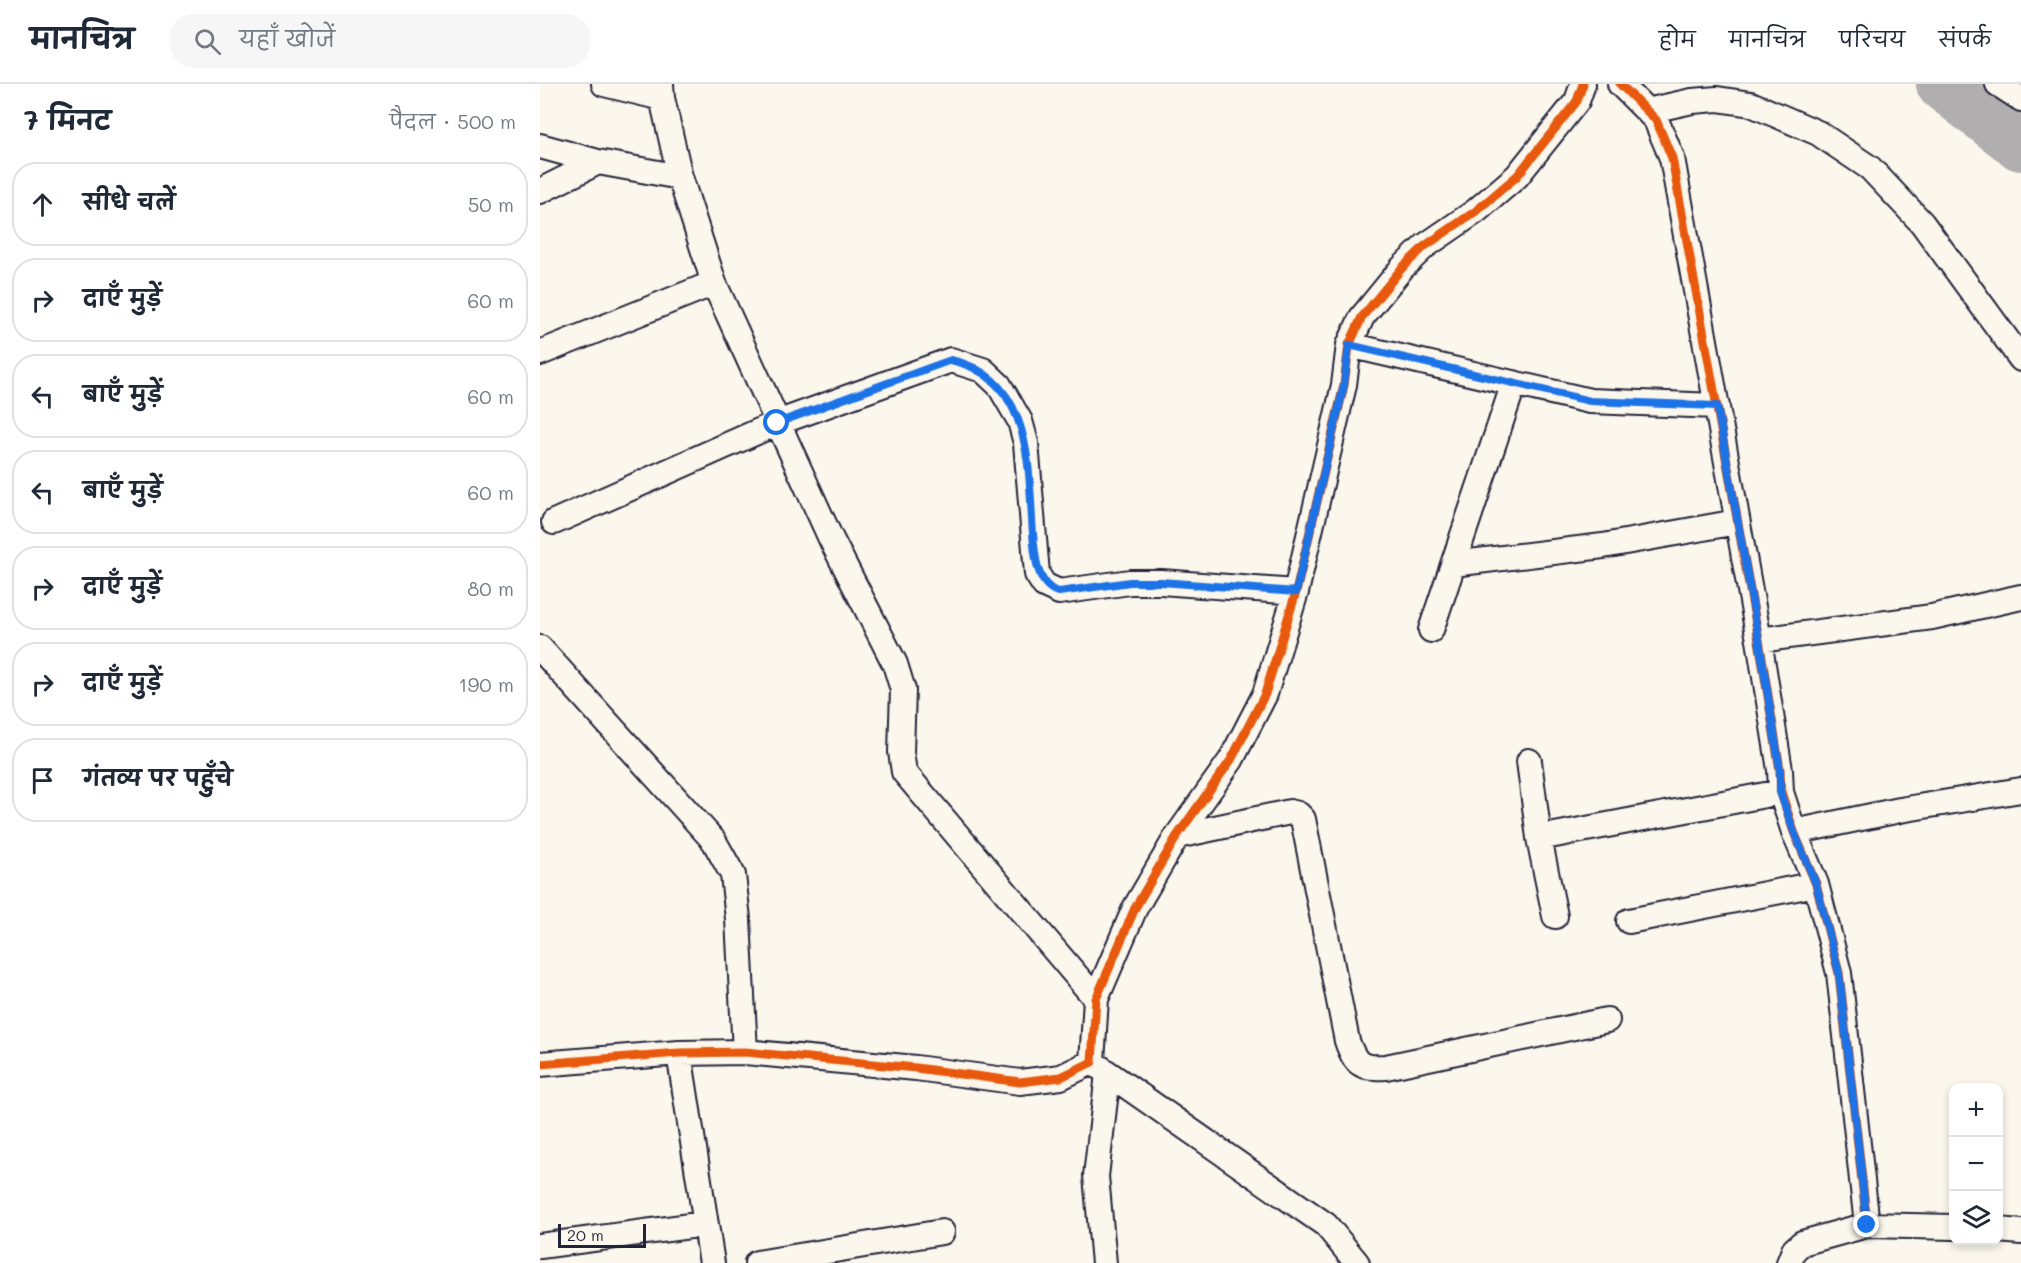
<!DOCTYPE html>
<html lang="hi">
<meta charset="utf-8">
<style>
body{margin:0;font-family:Mali,"Playpen Sans Deva",sans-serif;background:#f6f6f7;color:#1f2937}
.controls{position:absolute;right:18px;bottom:18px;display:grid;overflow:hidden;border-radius:12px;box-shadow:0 3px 9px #0003}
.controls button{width:54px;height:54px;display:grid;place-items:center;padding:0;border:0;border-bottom:2px solid #e0e1e3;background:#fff;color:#1f2937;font:30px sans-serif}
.scale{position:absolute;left:18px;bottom:15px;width:88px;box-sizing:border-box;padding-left:6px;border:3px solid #22223b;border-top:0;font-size:16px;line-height:21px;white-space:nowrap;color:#22223b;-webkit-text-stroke:4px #fbf7ec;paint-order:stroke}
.stop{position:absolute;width:18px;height:18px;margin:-14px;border:4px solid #1a73e8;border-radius:50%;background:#fff}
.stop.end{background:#1a73e8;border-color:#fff;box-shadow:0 2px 6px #0008}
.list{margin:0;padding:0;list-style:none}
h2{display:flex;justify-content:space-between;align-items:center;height:78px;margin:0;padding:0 24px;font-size:26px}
h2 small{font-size:20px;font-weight:400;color:#747a83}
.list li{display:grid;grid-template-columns:39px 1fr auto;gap:18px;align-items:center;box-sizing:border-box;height:84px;margin:0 12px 12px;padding:0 12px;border:2px solid #e0e1e3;border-radius:24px}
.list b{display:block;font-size:22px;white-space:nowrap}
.list em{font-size:20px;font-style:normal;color:#747a83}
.icon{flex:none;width:33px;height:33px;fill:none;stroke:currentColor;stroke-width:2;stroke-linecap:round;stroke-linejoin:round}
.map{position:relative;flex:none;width:1481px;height:1179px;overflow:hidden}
header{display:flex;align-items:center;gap:36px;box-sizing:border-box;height:84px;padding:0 30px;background:#fff;border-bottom:2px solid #e0e1e3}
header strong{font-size:28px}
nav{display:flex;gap:33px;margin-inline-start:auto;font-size:21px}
.search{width:420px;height:54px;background:#f6f6f7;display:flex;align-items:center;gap:15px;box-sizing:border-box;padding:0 21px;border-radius:24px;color:#747a83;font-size:22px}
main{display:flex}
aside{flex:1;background:#fff}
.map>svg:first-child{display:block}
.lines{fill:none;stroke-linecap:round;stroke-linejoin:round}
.river{stroke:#b1aeb0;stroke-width:54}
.minor-casing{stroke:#22223b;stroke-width:28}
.minor{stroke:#fbf7ec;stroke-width:24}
.cycleway-casing{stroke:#fbf7ec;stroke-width:13}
.cycleway{stroke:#e8590c;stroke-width:9}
.route{stroke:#1a73e8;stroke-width:8}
</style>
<header>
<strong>मानचित्र</strong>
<div class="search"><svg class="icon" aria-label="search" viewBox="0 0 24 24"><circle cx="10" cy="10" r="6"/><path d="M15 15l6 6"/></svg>यहाँ खोजें</div>
<nav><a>होम</a><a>मानचित्र</a><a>परिचय</a><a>संपर्क</a></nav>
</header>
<main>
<aside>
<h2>7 मिनट<small>पैदल · 500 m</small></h2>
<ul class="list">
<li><svg class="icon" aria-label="ahead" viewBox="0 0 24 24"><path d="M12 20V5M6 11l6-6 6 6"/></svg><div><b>सीधे चलें</b></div><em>50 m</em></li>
<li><svg class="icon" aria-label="right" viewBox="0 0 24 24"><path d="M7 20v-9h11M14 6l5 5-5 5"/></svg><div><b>दाएँ मुड़ें</b></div><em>60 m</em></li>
<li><svg class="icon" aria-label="left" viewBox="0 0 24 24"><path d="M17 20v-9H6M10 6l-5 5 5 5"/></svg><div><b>बाएँ मुड़ें</b></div><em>60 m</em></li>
<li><svg class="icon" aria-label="left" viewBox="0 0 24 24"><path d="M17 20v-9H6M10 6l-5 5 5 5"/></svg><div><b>बाएँ मुड़ें</b></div><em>60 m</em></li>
<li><svg class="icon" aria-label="right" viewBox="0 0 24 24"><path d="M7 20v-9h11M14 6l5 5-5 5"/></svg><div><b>दाएँ मुड़ें</b></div><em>80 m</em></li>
<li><svg class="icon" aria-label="right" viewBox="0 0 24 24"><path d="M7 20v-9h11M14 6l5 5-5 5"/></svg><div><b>दाएँ मुड़ें</b></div><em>190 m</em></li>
<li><svg class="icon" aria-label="arrive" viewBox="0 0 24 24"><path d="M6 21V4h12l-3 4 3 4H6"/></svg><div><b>गंतव्य पर पहुँचे</b></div></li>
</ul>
</aside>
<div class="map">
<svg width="1481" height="1179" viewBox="0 0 1481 1179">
<rect width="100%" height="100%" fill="#fbf7ec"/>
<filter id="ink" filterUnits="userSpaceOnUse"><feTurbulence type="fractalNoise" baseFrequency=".0167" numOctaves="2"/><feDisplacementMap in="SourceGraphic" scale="12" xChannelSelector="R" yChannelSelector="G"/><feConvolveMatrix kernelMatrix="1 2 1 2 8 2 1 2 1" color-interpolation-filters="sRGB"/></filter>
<g filter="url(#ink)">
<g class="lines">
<!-- river -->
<path class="river" d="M1403,0L1481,60"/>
<defs>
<path id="minor" d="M64,0L122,14
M121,0L122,14L140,93L174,199L291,455L355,580L363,606L361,668L364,688L556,915
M1080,0L1116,36L1132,74L1219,556L1240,686L1241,708L1254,748L1276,800L1299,889L1327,1141
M1458,0L1481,15
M1107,27L1152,17L1177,15L1211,20L1278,49L1330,84L1382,139L1481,275
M0,62L58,78L140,93
M0,107L58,78
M809,261L1050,317L1177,322
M0,269L174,199
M14,438L237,339L411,276L443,286L459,301L480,337L486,359L497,490L504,501L519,508L590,498H621L756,508
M913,480L1063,462L1197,438
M891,546L974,299
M1219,556L1392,533L1481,513
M0,564L174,757L193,791L198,835L205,968
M989,677L999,754L1015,832
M1254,748L1360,726L1481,706
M637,752L750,728L758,730L763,735L807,957C816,982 821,984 846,983L1067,936
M999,754L1241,708
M1089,837L1276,800
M139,969L172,1179
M552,978L786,1141L817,1179
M0,980L139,969L205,968L376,984L480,998L521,993L552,978L556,915L595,824L637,752L691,676L725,610L756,508L804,301L809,261L822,233L862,184L885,162L936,127L977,92L1037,17L1043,0
M1458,1146L1481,1148
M0,1162L165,1140
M217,1179L402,1148
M564,1179L556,1092L568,990
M1249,1179L1254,1166L1262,1159L1327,1141L1414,1143"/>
</defs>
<!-- minor casing -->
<use href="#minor" class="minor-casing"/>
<!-- minor -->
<use href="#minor" class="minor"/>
<defs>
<path id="cycleway" d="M1080,0L1116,36L1132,74L1219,556L1240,686L1241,708L1254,748L1276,800L1299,889L1327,1141
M0,980L139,969L205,968L376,984L480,998L521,993L552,978L556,915L595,824L637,752L691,676L725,610L756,508L804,301L809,261L822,233L862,184L885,162L936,127L977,92L1037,17L1043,0"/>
</defs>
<!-- cycleway casing -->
<use href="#cycleway" class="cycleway-casing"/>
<!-- cycleway -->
<use href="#cycleway" class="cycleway"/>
</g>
</g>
<g class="lines" filter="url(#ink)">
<!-- route -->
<path class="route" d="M237,339L411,276C535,303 461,496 519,508L590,498H621L756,508L804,301L809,261L1050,317L1177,322L1219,556L1240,686V708L1254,748L1276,800L1299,889L1327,1141"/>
</g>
</svg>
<div class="controls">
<button>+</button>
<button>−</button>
<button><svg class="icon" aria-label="layers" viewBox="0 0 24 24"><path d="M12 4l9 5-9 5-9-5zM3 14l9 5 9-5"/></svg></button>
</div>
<div class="scale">20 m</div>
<div class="stop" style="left:237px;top:339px"></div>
<div class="stop end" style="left:1327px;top:1141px"></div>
</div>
</main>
